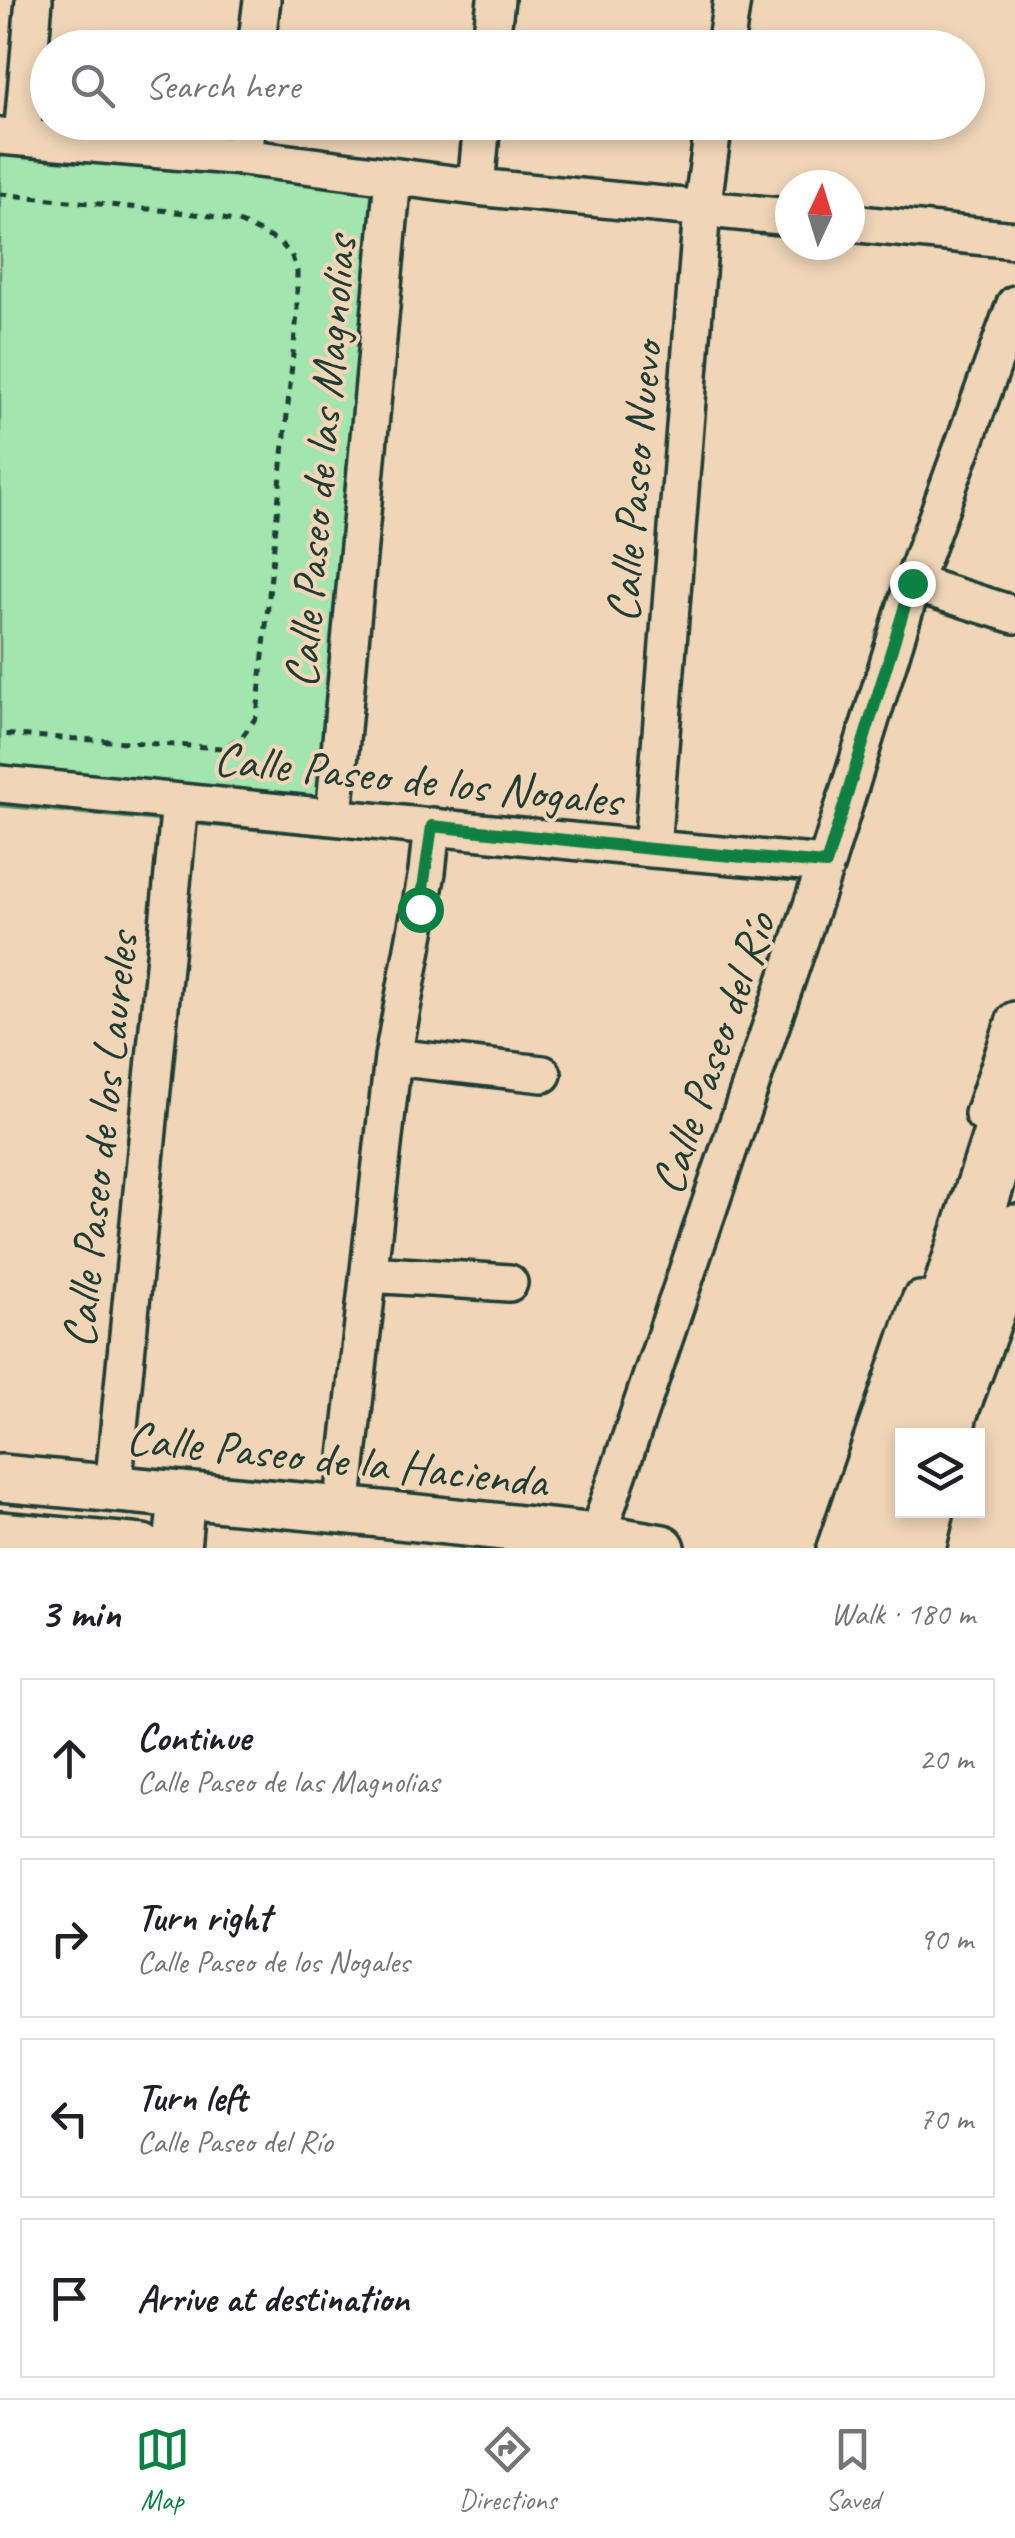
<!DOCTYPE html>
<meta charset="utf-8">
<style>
body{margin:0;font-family:Caveat,sans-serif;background:#f6f6f6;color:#202124}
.controls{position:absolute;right:30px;bottom:30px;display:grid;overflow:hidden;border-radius:0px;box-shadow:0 5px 15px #0003}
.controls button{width:90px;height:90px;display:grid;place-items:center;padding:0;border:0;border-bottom:2px solid #e0e0e0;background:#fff;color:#202124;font:50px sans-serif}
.compass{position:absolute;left:775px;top:170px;width:90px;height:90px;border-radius:50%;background:#fff;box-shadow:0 5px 15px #0003;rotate:4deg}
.stop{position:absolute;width:30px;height:30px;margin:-22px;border:8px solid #0b8043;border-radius:50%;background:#fff}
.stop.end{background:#0b8043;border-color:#fff;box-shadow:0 2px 10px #0008}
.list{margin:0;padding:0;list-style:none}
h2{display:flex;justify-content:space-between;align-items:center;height:130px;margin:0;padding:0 40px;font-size:42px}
h2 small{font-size:32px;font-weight:400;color:#757577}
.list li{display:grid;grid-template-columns:65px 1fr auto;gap:30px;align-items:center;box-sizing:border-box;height:160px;margin:0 20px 20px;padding:0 20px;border:2px solid #e0e0e0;border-radius:0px}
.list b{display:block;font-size:38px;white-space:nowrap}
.list p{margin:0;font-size:32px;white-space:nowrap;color:#757577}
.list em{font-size:32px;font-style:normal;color:#757577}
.icon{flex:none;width:55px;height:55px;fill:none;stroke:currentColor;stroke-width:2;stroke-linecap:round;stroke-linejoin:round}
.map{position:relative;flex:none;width:1015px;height:1548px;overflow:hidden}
.search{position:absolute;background:#fff;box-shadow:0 5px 15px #0003;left:30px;right:30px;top:30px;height:110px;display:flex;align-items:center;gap:25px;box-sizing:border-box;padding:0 35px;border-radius:55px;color:#757577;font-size:38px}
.sheet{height:850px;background:#fff}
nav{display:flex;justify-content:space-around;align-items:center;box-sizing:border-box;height:140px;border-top:2px solid #e0e0e0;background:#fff;font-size:28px;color:#757577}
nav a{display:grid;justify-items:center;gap:5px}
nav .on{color:#0b8043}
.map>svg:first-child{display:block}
.green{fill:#a2e5af;stroke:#609172;stroke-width:2.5}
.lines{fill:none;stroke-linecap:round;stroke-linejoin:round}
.minor-casing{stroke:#1f3d34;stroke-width:42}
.tertiary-casing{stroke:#1f3d34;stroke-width:52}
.primary-casing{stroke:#1f3d34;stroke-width:62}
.path{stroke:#1f3d34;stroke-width:5;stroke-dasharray:8 8;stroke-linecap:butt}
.minor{stroke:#f0d5b7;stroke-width:35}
.tertiary{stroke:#f0d5b7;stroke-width:45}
.primary{stroke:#f0d5b7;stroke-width:55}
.route{stroke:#0b8043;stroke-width:12}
.labels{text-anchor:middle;stroke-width:8;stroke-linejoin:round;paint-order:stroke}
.street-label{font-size:48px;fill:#1f3d34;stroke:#f0d5b7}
</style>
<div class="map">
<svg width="1015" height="1548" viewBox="0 0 1015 1548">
<rect width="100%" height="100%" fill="#f0d5b7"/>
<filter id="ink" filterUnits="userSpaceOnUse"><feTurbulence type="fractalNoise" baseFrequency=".01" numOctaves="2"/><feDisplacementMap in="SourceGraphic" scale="20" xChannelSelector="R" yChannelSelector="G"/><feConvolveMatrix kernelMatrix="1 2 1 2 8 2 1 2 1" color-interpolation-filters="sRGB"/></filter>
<g filter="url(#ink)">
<!-- green -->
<path class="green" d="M0,152L408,186L343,838L0,806Z"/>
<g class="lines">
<defs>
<path id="minor" d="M256,48L262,0
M490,48L496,0
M725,48L732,0
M0,136L243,157L476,187L790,217
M22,138L34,0
M243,157L247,122
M476,187L482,122
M850,223L1015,240
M913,583L1015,615
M0,784L652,849L826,864
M334,816L393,177
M652,849L702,209L714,122
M393,1057L543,1074
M983,1114L1015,1020
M369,1274L509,1283
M113,1489L180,802
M342,1510L393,1057L427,872L432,826
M593,1548L826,864L913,583L1015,304
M835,1548L920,1300"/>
<path id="tertiary" d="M0,1478L342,1510L597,1537L662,1548
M0,1535L142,1548
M177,1548L182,1495"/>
<path id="primary" d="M945,1433L949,1413L1015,1233
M904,1436L1015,1093
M867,1548L902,1439
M917,1548L926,1510"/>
</defs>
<!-- minor casing -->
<use href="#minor" class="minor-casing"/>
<!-- tertiary casing -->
<use href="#tertiary" class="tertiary-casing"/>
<!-- primary casing -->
<use href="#primary" class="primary-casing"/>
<!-- path -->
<path class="path" d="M0,194L169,211L211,216L241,223L278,241L291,254L297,271V314L257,716L242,737L222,748L0,734"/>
<!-- minor -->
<use href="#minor" class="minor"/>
<!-- tertiary -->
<use href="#tertiary" class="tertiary"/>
<!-- primary -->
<use href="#primary" class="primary"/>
</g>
</g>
<g class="lines" filter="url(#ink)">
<!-- route -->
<path class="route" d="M420,909L432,826L652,849L826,864L912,583"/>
</g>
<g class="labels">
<!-- street labels -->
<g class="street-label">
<text transform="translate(319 462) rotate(-85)" y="17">Calle Paseo de las Magnolias</text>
<text transform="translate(633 482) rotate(-85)" y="17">Calle Paseo Nuevo</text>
<text transform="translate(418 778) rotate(6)" y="17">Calle Paseo de los Nogales</text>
<text transform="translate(712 1053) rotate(-71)" y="17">Calle Paseo del Río</text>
<text transform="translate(99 1140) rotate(-84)" y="17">Calle Paseo de los Laureles</text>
<text transform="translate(337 1458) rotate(6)" y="17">Calle Paseo de la Hacienda</text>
</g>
</g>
</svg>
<div class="controls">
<button><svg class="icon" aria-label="layers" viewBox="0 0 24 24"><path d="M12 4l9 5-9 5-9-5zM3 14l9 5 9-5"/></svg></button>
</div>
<svg class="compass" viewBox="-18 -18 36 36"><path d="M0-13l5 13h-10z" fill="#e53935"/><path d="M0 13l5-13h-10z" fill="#757577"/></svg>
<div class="stop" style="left:420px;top:909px"></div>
<div class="stop end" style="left:912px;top:583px"></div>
<div class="search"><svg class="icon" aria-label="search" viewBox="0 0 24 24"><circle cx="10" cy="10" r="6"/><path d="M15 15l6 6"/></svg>Search here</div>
</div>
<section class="sheet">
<h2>3 min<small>Walk · 180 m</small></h2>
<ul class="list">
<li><svg class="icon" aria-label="ahead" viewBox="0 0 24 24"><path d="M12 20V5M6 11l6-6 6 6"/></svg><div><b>Continue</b><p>Calle Paseo de las Magnolias</p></div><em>20 m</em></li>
<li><svg class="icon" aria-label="right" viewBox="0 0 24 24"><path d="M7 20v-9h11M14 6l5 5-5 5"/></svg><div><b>Turn right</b><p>Calle Paseo de los Nogales</p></div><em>90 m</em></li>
<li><svg class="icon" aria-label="left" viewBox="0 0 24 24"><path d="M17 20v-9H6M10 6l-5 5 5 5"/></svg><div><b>Turn left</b><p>Calle Paseo del Río</p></div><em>70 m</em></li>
<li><svg class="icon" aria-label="arrive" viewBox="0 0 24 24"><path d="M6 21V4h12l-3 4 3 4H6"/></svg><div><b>Arrive at destination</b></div></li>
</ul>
</section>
<nav>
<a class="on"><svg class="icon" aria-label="map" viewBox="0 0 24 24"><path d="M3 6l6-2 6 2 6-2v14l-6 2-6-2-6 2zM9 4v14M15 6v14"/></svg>Map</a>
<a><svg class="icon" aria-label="directions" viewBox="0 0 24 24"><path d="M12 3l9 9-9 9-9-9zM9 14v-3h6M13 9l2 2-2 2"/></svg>Directions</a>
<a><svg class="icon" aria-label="saved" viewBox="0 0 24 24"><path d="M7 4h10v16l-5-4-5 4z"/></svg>Saved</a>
</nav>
